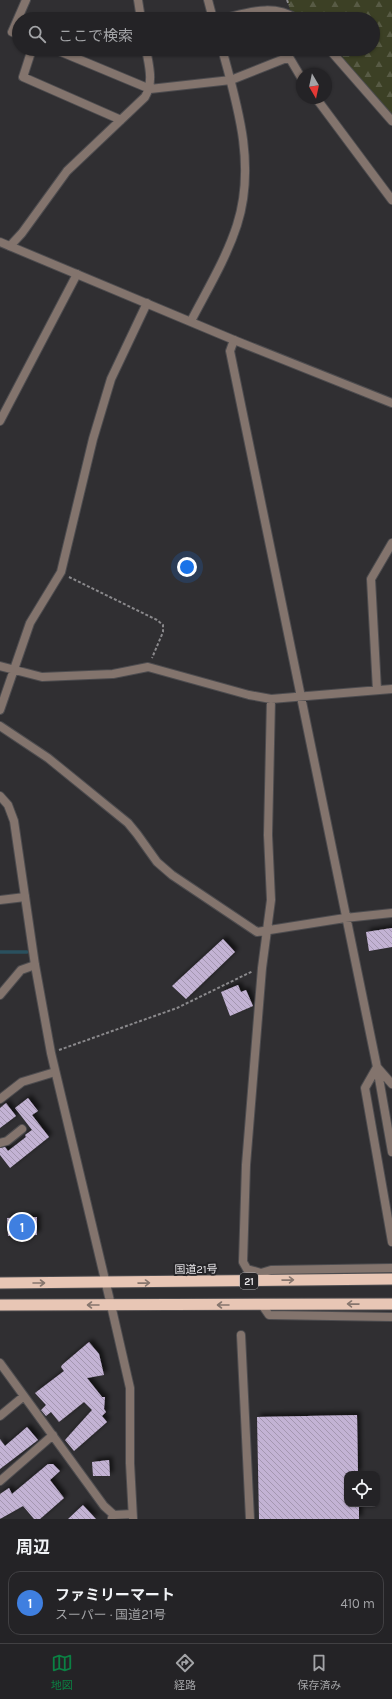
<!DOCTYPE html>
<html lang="ja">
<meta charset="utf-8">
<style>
body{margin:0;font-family:Karla,"Noto Sans JP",sans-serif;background:#302f32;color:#f1f3f6}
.controls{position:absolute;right:12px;bottom:12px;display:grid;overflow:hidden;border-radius:8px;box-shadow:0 1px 3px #0004}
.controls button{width:36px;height:36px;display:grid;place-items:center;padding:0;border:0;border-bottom:1px solid #414043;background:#242326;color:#f1f3f6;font:20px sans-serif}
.compass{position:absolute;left:296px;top:68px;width:36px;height:36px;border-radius:50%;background:#242326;box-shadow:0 1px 3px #0004;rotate:171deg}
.you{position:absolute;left:187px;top:567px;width:14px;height:14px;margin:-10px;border:3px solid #fff;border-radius:50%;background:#1a73e8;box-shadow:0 0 0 6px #1a73e833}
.badge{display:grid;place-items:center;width:26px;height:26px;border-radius:50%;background:#0b8043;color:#fff;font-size:13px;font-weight:700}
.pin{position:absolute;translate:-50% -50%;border:2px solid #fff;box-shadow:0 1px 4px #0006}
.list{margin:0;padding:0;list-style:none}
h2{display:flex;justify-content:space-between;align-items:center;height:52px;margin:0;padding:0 16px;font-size:17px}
h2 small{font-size:13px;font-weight:400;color:#a3a4a7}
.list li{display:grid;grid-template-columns:26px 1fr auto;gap:12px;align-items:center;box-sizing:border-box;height:64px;margin:0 8px 8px;padding:0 8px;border:1px solid #414043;border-radius:12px}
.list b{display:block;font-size:15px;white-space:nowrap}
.list p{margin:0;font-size:13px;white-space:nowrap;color:#a3a4a7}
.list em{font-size:13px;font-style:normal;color:#a3a4a7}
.icon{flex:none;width:22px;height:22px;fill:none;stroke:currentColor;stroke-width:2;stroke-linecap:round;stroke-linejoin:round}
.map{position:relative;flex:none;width:392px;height:1519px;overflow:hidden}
.search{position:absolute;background:#242326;box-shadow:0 1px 3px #0004;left:12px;right:12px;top:12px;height:44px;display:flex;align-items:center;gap:10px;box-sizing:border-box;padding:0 14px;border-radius:22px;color:#a3a4a7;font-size:15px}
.sheet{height:124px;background:#242326}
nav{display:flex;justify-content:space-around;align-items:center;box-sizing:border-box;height:56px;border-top:1px solid #414043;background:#242326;font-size:11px;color:#a3a4a7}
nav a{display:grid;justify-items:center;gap:2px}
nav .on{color:#0b8043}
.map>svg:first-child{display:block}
.forest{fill:url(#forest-firs)}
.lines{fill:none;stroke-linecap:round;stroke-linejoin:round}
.stream{stroke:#2a505e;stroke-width:3.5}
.building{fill:url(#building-back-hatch);filter:url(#shadow)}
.minor-casing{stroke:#4d4c4f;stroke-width:10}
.tertiary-casing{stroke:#4d4c4f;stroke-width:10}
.trunk-casing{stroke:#4d4c4f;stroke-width:13}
.path{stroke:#8a898c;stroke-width:2;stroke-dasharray:3 2;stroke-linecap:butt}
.minor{stroke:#83746d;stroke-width:8}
.tertiary{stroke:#83746d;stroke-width:8}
.trunk{stroke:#e8c6b5;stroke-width:11}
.oneway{stroke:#87766e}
.labels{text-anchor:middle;stroke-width:4;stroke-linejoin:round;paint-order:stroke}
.shield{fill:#262528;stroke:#acabae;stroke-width:1}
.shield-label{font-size:10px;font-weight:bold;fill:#e6e4e7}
.street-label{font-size:11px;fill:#e6e4e7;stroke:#262528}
</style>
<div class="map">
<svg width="392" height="1519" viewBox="0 0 392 1519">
<defs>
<pattern id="forest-firs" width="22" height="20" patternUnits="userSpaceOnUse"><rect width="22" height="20" fill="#3c4025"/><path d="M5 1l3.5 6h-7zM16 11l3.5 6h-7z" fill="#585b45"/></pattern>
<pattern id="building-back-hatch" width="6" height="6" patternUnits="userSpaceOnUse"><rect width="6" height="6" fill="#c3b3d4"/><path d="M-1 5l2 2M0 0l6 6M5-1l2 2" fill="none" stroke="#a497b0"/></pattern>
<filter id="shadow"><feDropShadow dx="3.5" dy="-3.5" stdDeviation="2" flood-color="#0009"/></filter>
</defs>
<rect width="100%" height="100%" fill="#302f32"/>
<!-- forest -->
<path class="forest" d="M287,0H392V122L323,49H373V19H295L292,16Z"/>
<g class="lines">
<!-- stream -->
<path class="stream" d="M0,952H27"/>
</g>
<!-- building -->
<path class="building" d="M392,928V947L369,951L366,932Z
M223,939L235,952L186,999L172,986Z
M238,985L241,992L246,990L253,1006L230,1016L221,992Z
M28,1098L38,1111L32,1115L49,1137L10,1168L0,1155V1148L5,1147L8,1151L26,1137L25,1135L32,1130L15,1108Z
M6,1103L16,1116L0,1128V1108Z
M37,1217V1235L8,1236L7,1218Z
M89,1342L99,1354L104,1375L87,1378L102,1397H105L104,1409L106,1412L102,1416L107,1422L74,1451L65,1440L92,1410L84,1402L59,1422L51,1412L46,1416L41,1410L46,1405L35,1393L64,1371L61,1367L62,1365Z
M357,1415L358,1474H347V1504H359V1519H259L257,1417Z
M27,1427L38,1440L0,1469V1439L5,1446Z
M109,1460L110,1476H93L92,1462Z
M48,1464H53L60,1471L50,1480L64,1498L40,1519H34L23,1506L0,1519V1494L9,1488L12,1494Z
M83,1505L96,1519H68Z"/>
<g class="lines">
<defs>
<path id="minor" d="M138,0L141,19
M19,35L12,32L26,0
M32,49L23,77L121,120
M54,49L150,89L231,80L289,57L302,79
M316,98L392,200
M10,246L22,233L67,171L145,97C154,82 149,66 146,49
M234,340L230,351L377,1067L392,1152
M0,421L77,274
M0,666L42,677L113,674L148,667L249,695L271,699L392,689
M377,690L371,579L392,543
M0,710L30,623L61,572L93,439L111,379L147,303
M0,726L48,758L128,823L137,834L157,862L172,875L257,932L345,918L392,913
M0,900L25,897
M0,995L21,970L35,965
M392,1084L377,1067L365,1088L392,1242
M0,1099L22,1082L55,1072
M0,1143L7,1141L22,1129
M261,1273L247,1269L243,1262L246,1165L262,968L271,900L268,835L271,699
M259,1278L261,1273L271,1270L392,1268
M111,1305L130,1388V1463L133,1519
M262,1305L269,1315L392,1317
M241,1335L250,1519
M0,1363L104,1506L114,1515
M0,1416L24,1396
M0,1481L53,1435
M112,1518L114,1515L132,1514"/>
<path id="tertiary" d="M208,0L213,19
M221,19C248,13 272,3 297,19
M329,49L392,121
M0,242L234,340L392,403
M191,321C207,290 226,259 237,225C256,166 238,107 222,49
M0,796L8,805L14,821L35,965L51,1053L111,1305"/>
<path id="trunk" d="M0,1283L392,1279
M0,1305L392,1304"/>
</defs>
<!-- minor casing -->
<use href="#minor" class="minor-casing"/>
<!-- tertiary casing -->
<use href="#tertiary" class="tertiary-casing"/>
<!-- trunk casing -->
<use href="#trunk" class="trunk-casing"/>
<!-- path -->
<path class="path" d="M287,0L289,5
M69,577L157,620L163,625V632L152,658
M59,1050L177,1008L253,971"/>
<!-- minor -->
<use href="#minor" class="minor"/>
<!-- tertiary -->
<use href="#tertiary" class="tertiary"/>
<!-- trunk -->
<use href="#trunk" class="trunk"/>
</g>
<!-- one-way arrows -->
<defs><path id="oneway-shaft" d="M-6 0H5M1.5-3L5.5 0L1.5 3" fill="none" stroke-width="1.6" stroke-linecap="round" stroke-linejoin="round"/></defs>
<g class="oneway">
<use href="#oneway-shaft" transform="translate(288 1280) rotate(-1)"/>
<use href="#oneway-shaft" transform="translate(39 1283)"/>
<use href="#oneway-shaft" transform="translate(144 1283) rotate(-1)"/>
<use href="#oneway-shaft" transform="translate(353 1304) rotate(-179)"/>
<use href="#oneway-shaft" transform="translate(93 1305) rotate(180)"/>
<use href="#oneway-shaft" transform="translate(223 1305) rotate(180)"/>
</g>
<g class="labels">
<!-- shield labels -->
<rect class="shield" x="240" y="1273" width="18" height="16" rx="3"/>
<g class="shield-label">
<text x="249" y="1285">21</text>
</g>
<!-- street labels -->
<g class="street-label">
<text transform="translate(196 1269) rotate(-1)" y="4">国道21号</text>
</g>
</g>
</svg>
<div class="controls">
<button><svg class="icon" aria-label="locate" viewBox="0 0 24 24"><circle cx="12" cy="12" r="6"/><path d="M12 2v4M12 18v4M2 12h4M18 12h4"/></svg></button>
</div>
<svg class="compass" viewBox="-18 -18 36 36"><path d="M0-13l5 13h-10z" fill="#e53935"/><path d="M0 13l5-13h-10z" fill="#a3a4a7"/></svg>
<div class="you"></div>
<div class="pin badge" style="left:22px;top:1227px;background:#3f7fe0">1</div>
<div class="search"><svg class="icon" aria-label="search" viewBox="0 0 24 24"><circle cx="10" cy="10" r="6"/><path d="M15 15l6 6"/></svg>ここで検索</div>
</div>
<section class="sheet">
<h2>周辺<small></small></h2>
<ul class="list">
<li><span class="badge" style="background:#3f7fe0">1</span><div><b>ファミリーマート</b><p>スーパー · 国道21号</p></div><em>410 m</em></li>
</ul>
</section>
<nav>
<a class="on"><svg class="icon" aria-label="map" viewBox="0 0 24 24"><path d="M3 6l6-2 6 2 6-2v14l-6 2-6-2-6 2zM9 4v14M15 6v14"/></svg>地図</a>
<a><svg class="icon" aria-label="directions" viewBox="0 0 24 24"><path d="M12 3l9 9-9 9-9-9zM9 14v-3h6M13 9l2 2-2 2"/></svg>経路</a>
<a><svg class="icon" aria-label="saved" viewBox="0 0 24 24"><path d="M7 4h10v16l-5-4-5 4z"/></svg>保存済み</a>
</nav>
